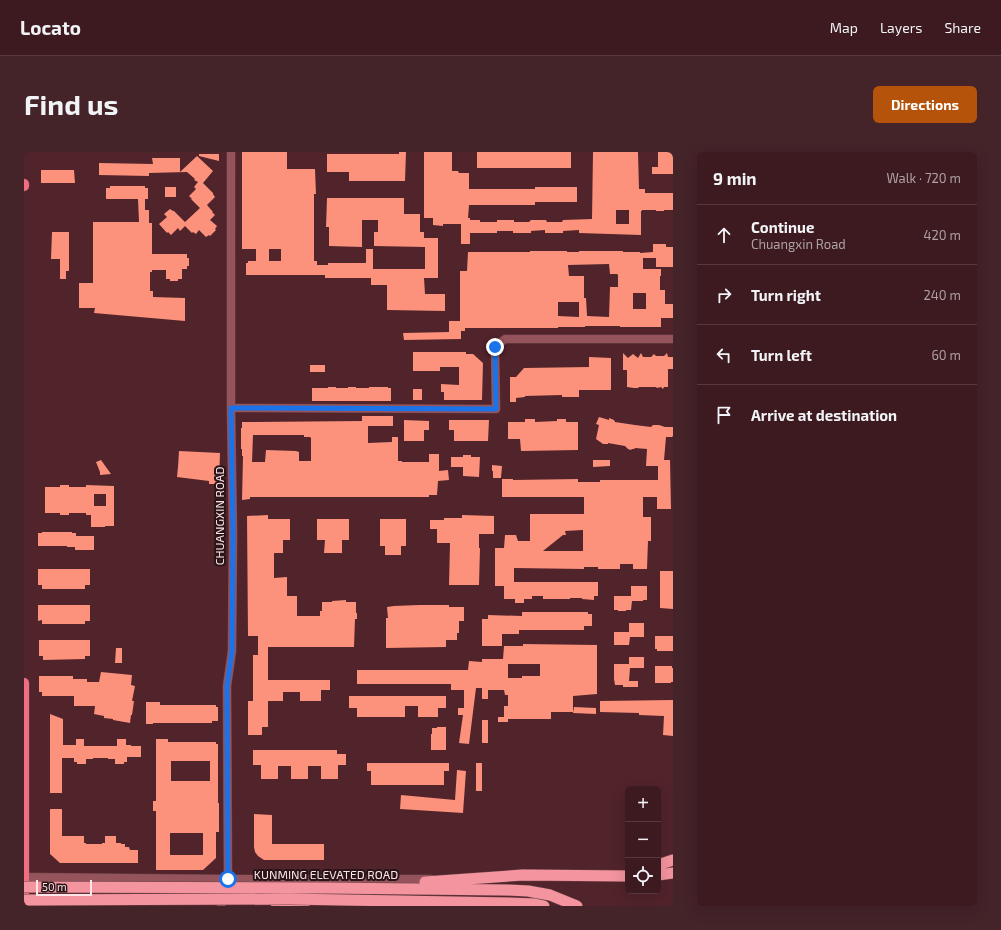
<!DOCTYPE html>
<meta charset="utf-8">
<style>
body{margin:0;font-family:"Exo 2",sans-serif;background:#442329;color:#f1f3f6}
.controls{position:absolute;right:12px;bottom:12px;display:grid;overflow:hidden;border-radius:6px;box-shadow:0 4px 16px #0002}
.controls button{width:36px;height:36px;display:grid;place-items:center;padding:0;border:0;border-bottom:1px solid #56383e;background:#3d1a20;color:#f1f3f6;font:20px sans-serif}
.scale{position:absolute;left:12px;bottom:10px;width:56px;box-sizing:border-box;padding-left:4px;border:2px solid #fde4e6;border-top:0;font-size:11px;line-height:14px;white-space:nowrap;color:#fde4e6;-webkit-text-stroke:3px #291417;paint-order:stroke}
.stop{position:absolute;width:12px;height:12px;margin:-9px;border:3px solid #1a73e8;border-radius:50%;background:#fff}
.stop.end{background:#1a73e8;border-color:#fff;box-shadow:0 1px 4px #0008}
.list{margin:0;padding:0;list-style:none}
h2{display:flex;justify-content:space-between;align-items:center;height:52px;margin:0;padding:0 16px;font-size:17px}
h2 small{font-size:13px;font-weight:400;color:#ada1a5}
.list li{display:grid;grid-template-columns:26px 1fr auto;gap:12px;align-items:center;box-sizing:border-box;height:60px;padding:0 16px;border-top:1px solid #56383e}
.list b{display:block;font-size:15px;white-space:nowrap}
.list p{margin:0;font-size:13px;white-space:nowrap;color:#ada1a5}
.list em{font-size:13px;font-style:normal;color:#ada1a5}
.icon{flex:none;width:22px;height:22px;fill:none;stroke:currentColor;stroke-width:2;stroke-linecap:round;stroke-linejoin:round}
.map{position:relative;flex:none;width:649px;height:754px;overflow:hidden;border-radius:6px}
header{display:flex;align-items:center;gap:24px;box-sizing:border-box;height:56px;padding:0 20px;background:#3d1a20;border-bottom:1px solid #56383e}
header strong{font-size:19px}
nav{display:flex;gap:22px;margin-inline-start:auto;font-size:14px}
.intro{display:flex;align-items:center;justify-content:space-between;box-sizing:border-box;height:96px;padding:0 24px}
h1{margin:0;font-size:28px}
.button{padding:10px 18px;border-radius:6px;background:#b45309;color:#fff;font-size:14px;font-weight:700}
main{display:flex;gap:24px;padding:0 24px}
aside{flex:1;background:#3d1a20;border-radius:6px;box-shadow:0 4px 16px #0002}
.map>svg:first-child{display:block}
.building{fill:#fc917c;fill-rule:evenodd}
.lines{fill:none;stroke-linecap:round;stroke-linejoin:round}
.minor-casing{stroke:#6d4248;stroke-width:9}
.major-casing{stroke:#6d4248;stroke-width:11}
.highway-casing{stroke:#6d4248;stroke-width:12}
.minor{stroke:#95545c;stroke-width:8}
.major{stroke:#f26d83;stroke-width:10}
.highway{stroke:#f4949f;stroke-width:11}
.highway-bridge-casing{stroke:#6d4248;stroke-width:12;stroke-linecap:butt}
.highway-bridge{stroke:#f4949f;stroke-width:11}
.route{stroke:#1a73e8;stroke-width:5}
.labels{text-anchor:middle;stroke-width:4;stroke-linejoin:round;paint-order:stroke}
.street-label{font-size:12px;fill:#fde4e6;stroke:#291417}
</style>
<header>
<strong>Locato</strong>
<nav><a>Map</a><a>Layers</a><a>Share</a></nav>
</header>
<div class="intro"><h1>Find us</h1><a class="button">Directions</a></div>
<main>
<div class="map">
<svg width="649" height="754" viewBox="0 0 649 754">
<rect width="100%" height="100%" fill="#51232a"/>
<!-- building -->
<path class="building" d="M218,0H263V17H291L292,42H290V109H293V113H304V111H342V97H349V117H401V95L350,94V80H354V68H338V95L305,94V75H302L303,46H380V62H396V80H400V86H414V126H400L401,142H421V159L363,158V133H347V126H301V123H222V111H224V109H232V97H218ZM245,97H257V109H245Z
M375,0H382L381,29H325V20H303V2H375Z
M400,0H428V19H434L435,21H445V37H511V35H553V50H511V53H445L444,66H446V68H456V70H473V68H490V70H505L507,68H522L523,70H538L539,68L568,67L569,0H614L615,37H621V41H649V58H640V59H632V58H618V59H617V83L555,81V78L539,79V81H521V78L507,79V81H489V79H473V81H446V92H437V72H419V74L409,73V66H400ZM592,58H605V72H592Z
M453,0H547V16H453Z
M634,0H649V22H628V15H634Z
M175,2H195V9L175,4Z
M173,4L189,19L179,31L189,41V42L191,45L183,53L189,60H188L191,63L186,68L193,74L191,77L192,78L186,84L185,83L182,85L175,78L172,82L169,80L168,81L161,74L156,79L154,76L147,83L144,80L143,81L135,72L143,65L140,62L146,57L149,59H150L161,70L176,56L167,47H168L165,44L172,37L170,35L174,30L170,28L171,27L163,20L125,21V24L75,23V11L129,12L128,6H156V20Z
M17,18H50L51,31H17Z
M86,34H121V36H124V47H121V58H125V71H128V102H163V106H165V114H163V117H158V127H154V129H146V127H142V118H128V120H126V139H129V145L161,146V169L70,161L71,156H55V131H69V70H115L114,47H82V36H86Z
M141,35H152V45H141Z
M28,80H45V119H42V127H36V107H27Z
M629,92H642V95H649V115H632V106H619V117H637V124H636V138H641V152H649V166H637V175H596V174H561V175H534V176H441V179H437V187L380,188L379,181L425,180V169H436V119H443L444,100H506V99H543V100H555V99H599V100H616V101L629,100ZM585,112L586,122H593L594,123V135H586L585,165L563,164L562,146H560V124H545L544,113ZM609,141H622V157H609ZM534,150H555V165L534,164Z
M389,200H442V202H449L459,211L458,248H420V240H417V232L435,233V215H416V219H389Z
M599,201L604,206L609,202L614,206L617,201L619,205H627L630,202L632,204H640L643,201L644,205H649V217H644V235H640L639,237L637,235L633,236L632,235H615L614,236H610L603,235V218H599Z
M565,205L587,206V238H555V245H538V243L501,244V245L492,246V250H486V225H492L500,216L565,215Z
M286,213H301V220H286Z
M304,235H312V236H324V235H332V236H345V235H364V236H367V249H288V236H304Z
M389,237H398V248H389Z
M338,264H369V274H344V291L368,290V285H374V309H378V310H405V302H415V319L424,318L425,328L414,329L413,343H405V345H226V347L218,348L219,304H218V297H217V276H218V270L338,269ZM229,283H280V285H286L287,286V309H275V300L272,299L242,298L241,310H228Z
M575,265L585,268V266L590,268L591,270L611,273L627,275L629,273H635L641,275H649V284L648,285H642L640,308H646L647,357H633V345H619V365H627V389H624L623,417H609V412H596V417H574V415H560V417L490,416V430H574V444H570V448L558,447V446H546V447H519V444H508V447H500V451H491V447H480V434H471V396H480L481,383H492L494,389H506V362H560V345H478V327H489V328L554,327V330H576V328H634V314H622L623,297L611,296L610,297H608L607,298L604,297L601,294L584,291V292H579L572,287L575,273L572,272ZM559,378V399H519L539,383H542L541,379Z
M501,267H511V270L533,269V267H542V270H554V298L497,299L496,287H484V270H501Z
M380,268L405,269V278H400V289H380Z
M425,268H465L464,289H430V278H425Z
M155,299L196,301L195,332H185V329L153,325L154,315Z
M439,303H447V305H456L455,325L439,324V315H427V305H439Z
M77,308L87,322L76,323V320L72,310Z
M569,308H586V314L569,315Z
M468,313L478,314L477,326H469V319H468Z
M36,333H45V335H62V333L90,334V374H81V375H67V363H62V361H45V363H36V361H21V335H36ZM70,342H82V354H70Z
M244,363V367H266V388H259V401H250V426L263,425V444H273V464H296V459H298V450H308V449L322,448V450H332V461H333V467H331L330,495H244V528H306V538H297V549H276V540H259V549H244V575H238V583H224V549H229V503H234V484H224L223,364Z
M438,363L470,364V382H455V396H456L455,433H425L426,391H413V377H406V368H420V366H438Z
M293,367H325V388H318V401H300L301,388H293Z
M356,367H382V394H377V403H361V394H356Z
M18,380H48V381H52V384H70V398H51V395H43V394H14V381H18Z
M14,417H66V433H61V437H18V433H14Z
M636,419H649V457L636,456Z
M607,434H623V448H619V449H608L607,458H602V459H594V458H590V444H607Z
M14,453H66V469H61V472H18V468L14,469Z
M395,453H425V455H440V469H435V481H433V488H422V495L362,496V466H364L363,455L370,454Z
M498,460H564V462H568V474H560V478H495V482H478V494H458V467H464V463L498,464Z
M605,471H620V485H606L605,493H590V480H605Z
M631,484H649V499H633V497H631Z
M15,488H66V504H61V507L19,508V504H15Z
M499,492L573,493V542L549,544V560H527V567H484V570H474V565H480V554H484V543H481L480,538H464V547H458V536H452L445,592L435,591L439,563H434V556H440V538H427V532H333V518H444L445,509L458,510V507H479L480,494H499ZM484,512H516V524H498V526H484Z
M92,496H98V511H91Z
M605,505H620V516H606L605,529H614V535H599V533H591L590,527V512H605Z
M631,514H648V516H649V530H647V531H631Z
M77,520L108,523L107,533L111,534L108,549H110L108,563H107L106,571L89,568V567L80,566V564L70,562L71,554H50V544H18V540H15V524H49V527H63V530H75Z
M325,544H422V556H414V565H394V554H381V565H333V556H325Z
M649,548V584L639,583L640,564L615,563V561L576,560V549Z
M122,550H136V553H192V555H194V569H188V571H129V572H122Z
M550,555L572,556V562L549,561Z
M26,562L39,567V593H52V587H60V594H93V587H102V593H107V594H117V605H103V610H100V612H91V607H84V606H69V607H62V612H53V610H50V606H38V641H26Z
M458,568H464V591H458Z
M413,575H422V598H407V582H408V576H413Z
M132,587H144V590H192V592H194V651H195V680H192V706L179,718H132V659H129V649H132ZM147,609H186V629H147ZM146,681H179V703H146Z
M229,598H313V602H322V613H314V627H297V614H284V627H267V614H254V627H237V613H229Z
M343,611H425V619H420V633H347V619H343Z
M452,611H458V639H452Z
M433,618L442,619L439,661L376,657L377,643L431,648Z
M26,657H38V684H60V691H62V692H78V691H81V684H92V691H97V692H101V695H105L106,698H114V711H36L26,702Z
M230,662L248,663V692H300V708H240L234,704L231,700L230,695Z"/>
<g class="lines">
<defs>
<path id="minor" d="M207,256L472,257L471,195L481,187H649
M0,725L204,727H407
M197,754L204,727L203,534L208,499L209,381L207,256V0"/>
<path id="major" d="M0,32V34
M0,531V754"/>
<path id="highway" d="M634,713L649,708
M634,723L649,721
M252,751L280,754"/>
</defs>
<!-- minor casing -->
<use href="#minor" class="minor-casing"/>
<!-- major casing -->
<use href="#major" class="major-casing"/>
<!-- highway casing -->
<use href="#highway" class="highway-casing"/>
<!-- minor -->
<use href="#minor" class="minor"/>
<!-- major -->
<use href="#major" class="major"/>
<!-- highway -->
<use href="#highway" class="highway"/>
<defs>
<path id="highway-bridge" d="M401,730L499,723L604,724
M0,735L304,736L482,738L504,739L526,743L553,754
M0,748L265,747L484,751L511,752L520,754"/>
</defs>
<!-- highway-bridge casing -->
<use href="#highway-bridge" class="highway-bridge-casing"/>
<!-- highway-bridge -->
<use href="#highway-bridge" class="highway-bridge"/>
</g>
<g class="lines">
<!-- route -->
<path class="route" d="M204,727L203,534L208,499L209,381L207,256L472,257L471,195"/>
</g>
<g class="labels">
<!-- street labels -->
<g class="street-label">
<text transform="translate(196 364) rotate(-90)" y="4">CHUANGXIN ROAD</text>
<text x="302" y="727">KUNMING ELEVATED ROAD</text>
</g>
</g>
</svg>
<div class="controls">
<button>+</button>
<button>−</button>
<button><svg class="icon" aria-label="locate" viewBox="0 0 24 24"><circle cx="12" cy="12" r="6"/><path d="M12 2v4M12 18v4M2 12h4M18 12h4"/></svg></button>
</div>
<div class="scale">50 m</div>
<div class="stop" style="left:204px;top:727px"></div>
<div class="stop end" style="left:471px;top:195px"></div>
</div>
<aside>
<h2>9 min<small>Walk · 720 m</small></h2>
<ul class="list">
<li><svg class="icon" aria-label="ahead" viewBox="0 0 24 24"><path d="M12 20V5M6 11l6-6 6 6"/></svg><div><b>Continue</b><p>Chuangxin Road</p></div><em>420 m</em></li>
<li><svg class="icon" aria-label="right" viewBox="0 0 24 24"><path d="M7 20v-9h11M14 6l5 5-5 5"/></svg><div><b>Turn right</b></div><em>240 m</em></li>
<li><svg class="icon" aria-label="left" viewBox="0 0 24 24"><path d="M17 20v-9H6M10 6l-5 5 5 5"/></svg><div><b>Turn left</b></div><em>60 m</em></li>
<li><svg class="icon" aria-label="arrive" viewBox="0 0 24 24"><path d="M6 21V4h12l-3 4 3 4H6"/></svg><div><b>Arrive at destination</b></div></li>
</ul>
</aside>
</main>
